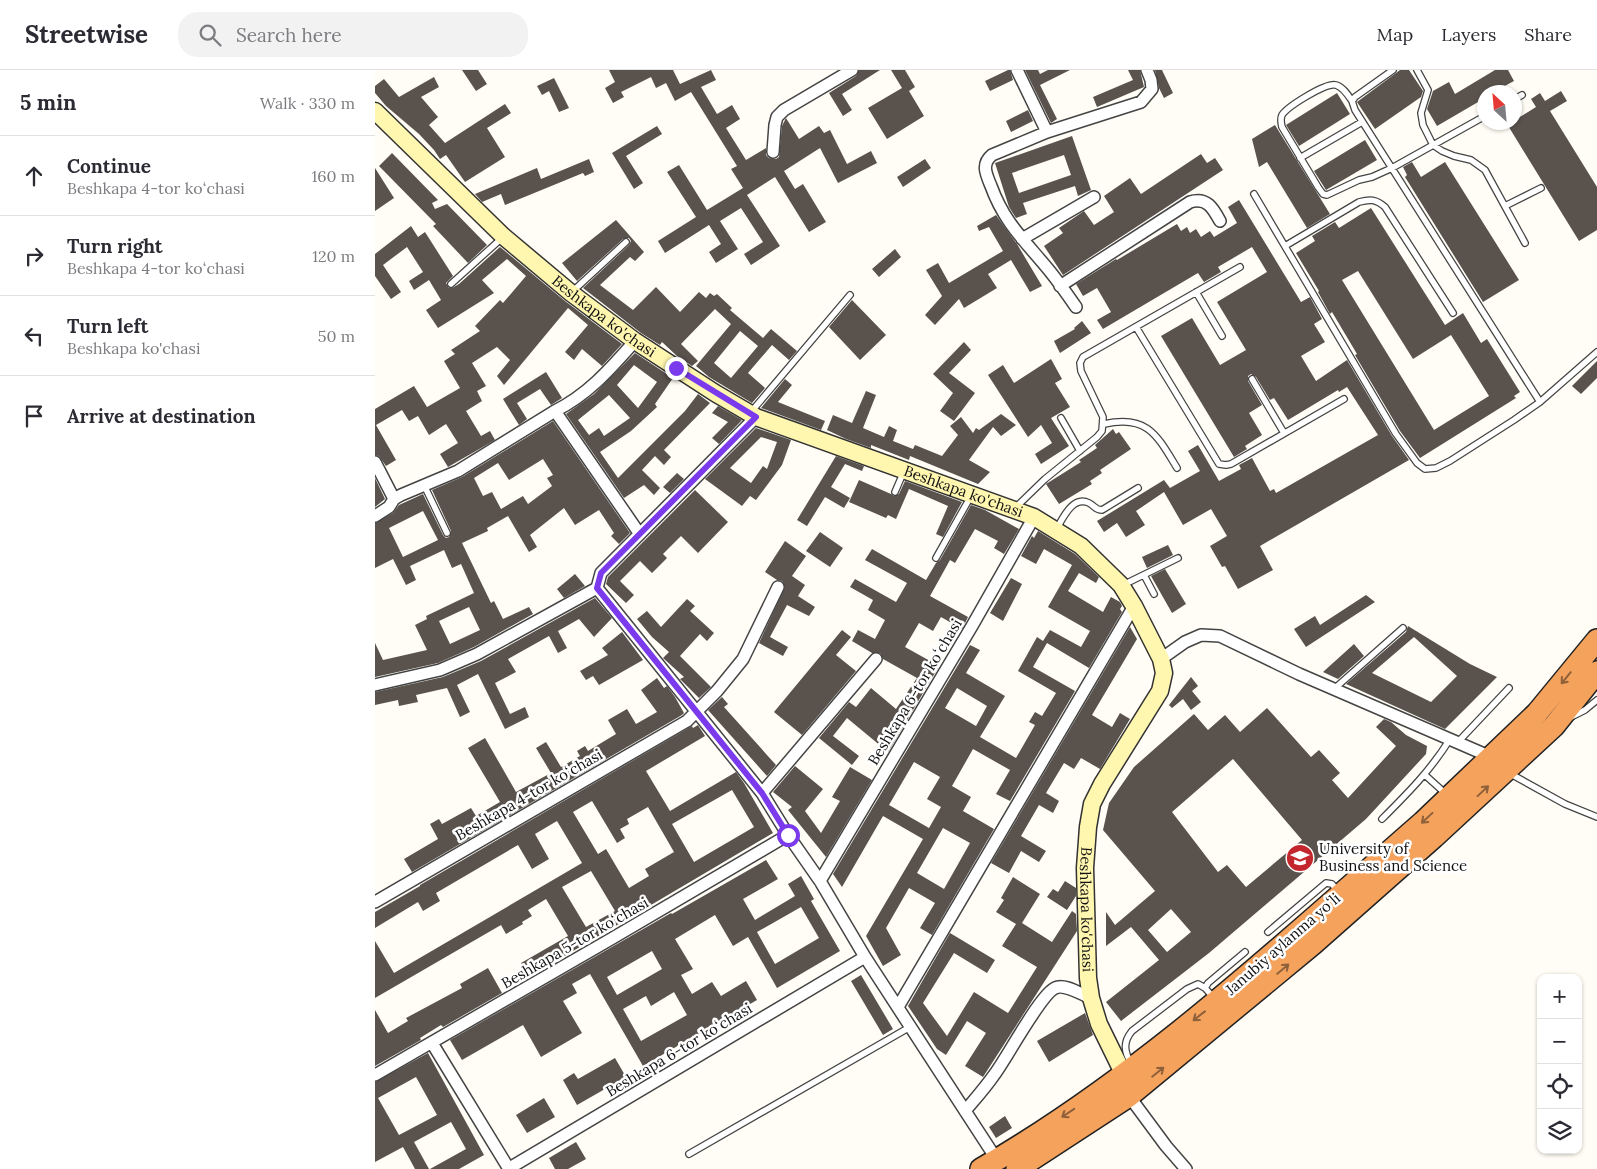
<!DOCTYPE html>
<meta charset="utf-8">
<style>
body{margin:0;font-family:Lora,serif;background:#f2f2f3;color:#2b2b33}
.controls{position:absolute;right:15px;bottom:15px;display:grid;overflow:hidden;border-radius:10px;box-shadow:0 1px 4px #0004}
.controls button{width:45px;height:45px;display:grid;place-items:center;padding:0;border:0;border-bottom:1px solid #e1e1e2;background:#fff;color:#2b2b33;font:25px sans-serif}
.compass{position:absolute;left:1102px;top:15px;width:45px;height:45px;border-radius:50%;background:#fff;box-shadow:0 1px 4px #0004;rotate:334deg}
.stop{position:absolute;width:15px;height:15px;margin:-11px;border:4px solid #7c3aed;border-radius:50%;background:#fff}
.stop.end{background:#7c3aed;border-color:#fff;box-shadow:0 1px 5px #0008}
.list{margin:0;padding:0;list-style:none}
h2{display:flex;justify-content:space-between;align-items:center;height:65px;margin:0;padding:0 20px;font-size:21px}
h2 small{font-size:16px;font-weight:400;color:#7c7c81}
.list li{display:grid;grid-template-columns:32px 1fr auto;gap:15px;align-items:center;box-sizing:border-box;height:80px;padding:0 20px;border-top:1px solid #e1e1e2}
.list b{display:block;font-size:19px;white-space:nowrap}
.list p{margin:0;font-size:16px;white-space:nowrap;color:#7c7c81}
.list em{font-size:16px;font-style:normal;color:#7c7c81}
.icon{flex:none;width:28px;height:28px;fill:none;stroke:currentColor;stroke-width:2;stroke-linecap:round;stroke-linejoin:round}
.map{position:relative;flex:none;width:1222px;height:1099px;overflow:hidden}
header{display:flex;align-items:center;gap:30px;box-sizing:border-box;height:70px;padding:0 25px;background:#fff;border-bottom:1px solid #e1e1e2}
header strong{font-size:24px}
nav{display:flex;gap:28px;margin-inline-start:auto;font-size:18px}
.search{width:350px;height:45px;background:#f2f2f3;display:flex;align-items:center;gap:12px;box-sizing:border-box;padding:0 18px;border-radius:20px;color:#7c7c81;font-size:19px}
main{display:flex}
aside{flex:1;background:#fff}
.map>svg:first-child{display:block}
.building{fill:#5a524d;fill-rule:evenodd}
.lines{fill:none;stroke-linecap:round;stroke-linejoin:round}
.lane-casing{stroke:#444;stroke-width:8}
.street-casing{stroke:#444;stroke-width:14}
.secondary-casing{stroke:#333;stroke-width:19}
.highway-casing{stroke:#222;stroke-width:24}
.lane{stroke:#fff;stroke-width:5.5}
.street{stroke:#fff;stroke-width:11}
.secondary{stroke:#fff6b0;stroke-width:16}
.highway{stroke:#f5a25d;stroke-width:21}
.oneway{stroke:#8e613b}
.route{stroke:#7c3aed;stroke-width:6}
.labels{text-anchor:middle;stroke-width:5;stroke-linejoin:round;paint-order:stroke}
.street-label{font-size:15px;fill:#111;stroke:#fff}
.poi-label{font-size:15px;fill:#111;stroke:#fff;text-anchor:start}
</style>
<header>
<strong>Streetwise</strong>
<div class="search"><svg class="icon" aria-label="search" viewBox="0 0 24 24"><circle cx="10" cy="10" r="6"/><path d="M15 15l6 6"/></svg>Search here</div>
<nav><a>Map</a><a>Layers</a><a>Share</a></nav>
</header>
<main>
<aside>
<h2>5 min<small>Walk · 330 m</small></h2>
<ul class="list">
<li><svg class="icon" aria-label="ahead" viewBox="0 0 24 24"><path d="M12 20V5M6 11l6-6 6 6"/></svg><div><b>Continue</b><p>Beshkapa 4-tor koʻchasi</p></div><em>160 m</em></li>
<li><svg class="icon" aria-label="right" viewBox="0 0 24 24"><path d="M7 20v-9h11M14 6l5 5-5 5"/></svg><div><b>Turn right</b><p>Beshkapa 4-tor koʻchasi</p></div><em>120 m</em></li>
<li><svg class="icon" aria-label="left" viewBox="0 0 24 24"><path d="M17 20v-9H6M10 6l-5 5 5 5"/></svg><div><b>Turn left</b><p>Beshkapa ko'chasi</p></div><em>50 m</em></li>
<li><svg class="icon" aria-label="arrive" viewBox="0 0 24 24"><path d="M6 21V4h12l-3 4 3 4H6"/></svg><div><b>Arrive at destination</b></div></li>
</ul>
</aside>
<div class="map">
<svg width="1222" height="1099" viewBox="0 0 1222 1099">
<rect width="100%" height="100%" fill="#fffdf5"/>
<!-- building -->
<path class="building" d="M87,0H103L112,14L101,21Z
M234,0H298L305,14L336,0L341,10L326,17L342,44L357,35L365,49L351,58L371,90L391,78V85L394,88L401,89L404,87L407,56L411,48L424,69L444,56L449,63L455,60L472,94L496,81L502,93L463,113L445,78L409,101L420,119L428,114L451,152L434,162L400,107L372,125L405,176L376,195L369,184L388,172L366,138L345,151L363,179L341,193L334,182L346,174L334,155L290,183L283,171L321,147L292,102L304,95L332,140L368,118L356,99L362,96L316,22L300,31L291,13L281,18L276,7L246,22L249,27L238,33L230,18L240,12Z
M484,0H505L467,24L477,40L468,46L454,23L481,6Z
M516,0H530L540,17L534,21L549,46L512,69L493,38L527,18Z
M633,0H635L638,10L615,21L610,11Z
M650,0H663L665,4L673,0H695L665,15L682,49L676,53Z
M753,0H765L769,17L722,37L718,27L758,10Z
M780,0H787L798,23L789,28L784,18Z
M1025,0H1034L1048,21L1046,27L1000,59L982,32Z
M1120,0H1133L1139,11L1126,18L1129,22H1110V28L1062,56L1052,39L1058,21L1074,12L1080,24Z
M59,7L64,17L46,27L63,47L54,55L70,73L130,34L136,43L112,58L130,87L90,112L71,85L65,89L59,80L44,64L11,36L0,23V16L9,9L24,27Z
M179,8L194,38L184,42L174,21L167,25L162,16Z
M1186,21L1192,31L1175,41L1222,117V160L1204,171L1132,54L1140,52V50L1161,37L1156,29L1165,23L1170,31Z
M962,23L975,44L924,76L911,55Z
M653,40L658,51L636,62L631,51Z
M900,55L955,144L932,158L892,92L884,97L877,69Z
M282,56L287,64L251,86L268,113L259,119L237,83Z
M697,66L716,120L703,126L700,116L648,133L652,144L641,148L634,137L620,93ZM689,85L696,105L644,123L637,103Z
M990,70L1002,90L951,120L939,101Z
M17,83L63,130L57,133L60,139L72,134L112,175L93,193L58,156L61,154L4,96Z
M826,84L832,93L840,88L848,100L688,205L669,176L688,163L684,158L709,141L719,155L739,142L729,126L755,108L766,124Z
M214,89L219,102L210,106L208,103L130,135L126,124L107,132L100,124L162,98L166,109Z
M550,89L556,98L528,117L522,107Z
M1037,92L1046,107L1070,92L1144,210L1108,232L1030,107L1032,105L1028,97Z
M0,98L19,128L0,141Z
M864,130L926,232L935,227L947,249L939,254L950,272L926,286L941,311L972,290L1017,366L1034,390L885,476L898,500L863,519L850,496L847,497L835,476L852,466L836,439L808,455L789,422L761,441L770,455L751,467L742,453L729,462L722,451L789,410L795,418L825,401L813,381L823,375L844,411L866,399L864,395L877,388L895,421L899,419L901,423L1003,365L972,317L964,322L963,320L913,350L899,328L895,330L881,307L876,304L873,306V311L887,335L874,343L887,365L870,376L872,379L859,387L786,266L817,248L845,295L871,280L842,232L892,202L877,177L843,197L846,202L829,212L823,203L728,259L722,250L736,242L722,218L708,226L701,214L741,189L742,190L802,154L806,161L812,157L815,163L821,159L826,167L835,161L839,167L862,153L853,137Z
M996,138L1070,255L1088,243L1106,273L1112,269L1145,322L1139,326L1141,328L1045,388L1025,361L980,285L982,284L957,242L955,244L943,222L944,221L921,183L940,171L937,166L960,152L964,158ZM983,201L1038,289L1076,265L1114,326L1059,360L967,210Z
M621,145L642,174L667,216L655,222L636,190L613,204L622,218L589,238L584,229L560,255L550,245L567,226L551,200L563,193L574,213L628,181L614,157L604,161L602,156Z
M241,150L269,182L260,191L255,187L225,215L258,240L281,217L305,242L324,222L331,228L335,223L339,226L342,224L357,238L355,240L388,268L396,259L422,281L414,290L397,275L373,303L390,318L377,333L334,307L321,296L356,254L340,239L306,274L323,291L317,296L302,286L287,272L285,275L266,263L208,218L254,175L256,171L254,168L248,169L202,211L187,193ZM365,261L383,276L356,308L339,293Z
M36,156L43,167L50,162L78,206L71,213L74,218H77L84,214L125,177L190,231L247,274L227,296L207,279L199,290L190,282L213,255L193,238L129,315L122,306L135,290L122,277L97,293L111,316L102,321L107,331L91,341L106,366L115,361L120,370L73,397L65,384L83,373L71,354L54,365L43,346L34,351L27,340L1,355L21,390L11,396L4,386L0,385V339L39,316L52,337L85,318L69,291L80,284L76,280L105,261L100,256L125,230L128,233L151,206L132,189L107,210L119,223L63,258L51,240L66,230L54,210L39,220L34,211L48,202L32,177L8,195L26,222L16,229L0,206V184Z
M520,179L526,187L504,207L497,199Z
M477,230L511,265L485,290L454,257Z
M707,251L716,263L685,283L679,271L700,259L699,258Z
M589,272L596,280L574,303L600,323L579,351L565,341L578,323L558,304Z
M260,283L298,308L280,334L282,337L256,361L225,382L243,408L310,341L323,324L335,333L289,380L296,387L289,395L280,386L267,400L285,418L279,425L269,415L249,428L191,344L219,324ZM259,295L282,312L263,338L242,315ZM234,325L255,348L229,366L224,358L214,365L203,350Z
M676,289L687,309L680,313L695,337L676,348L694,376L666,394L660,384L677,373L666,355L653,367L613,305L628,295L639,313Z
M1222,291V308L1206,324L1197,316Z
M171,302L187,328L176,335L165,319L142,333L152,349L144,355L128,329Z
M410,309L417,315L403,332L450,351L446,360L386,338Z
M491,321L501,325L488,358L509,367L514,356L522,360L518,371L538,379L540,375L567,386L583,365L575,356L586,347L598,363L601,358L604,360L626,344L641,355L626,366L618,357L594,390L615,402L603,414L535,386L534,390L496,375V378L471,369L452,360L458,345L477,353Z
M343,336L367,350L344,374L337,368L353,352L337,343Z
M178,351L255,463L244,474L236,466L239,463L224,440L200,455L189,438L155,465L162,477L154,482L133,446L112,458L113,461L87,473L116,533L119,531L128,549L154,537L158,544L99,577L63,593L0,607V573L8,590L52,580L40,555L52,549L51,546L99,523L86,494L77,498L69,480L35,496L41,510L31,515L18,489L0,498V453L18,443L24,435L48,424L68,465L71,468L74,467L76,461L57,420L87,407ZM168,389L178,405L172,408L177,416L153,434L148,426L126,439L117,422L108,426L99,408L123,393L134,410ZM48,441L63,470L28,487L14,458ZM94,537L105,560L75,574L64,551Z
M381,358L416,370L407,395L381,430L375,426L367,436L330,409ZM386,367L402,372L392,399L388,396L376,413L355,398Z
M738,359L741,364L744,362L756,379L725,400L727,403L715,411L717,414L684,434L671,414L706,392L704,390L722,378L720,375Z
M461,386L489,396L487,401L470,394L456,417L475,428L469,438L450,427L432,456L422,450Z
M302,403L309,409L295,423L288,417Z
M0,408L10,429L0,437Z
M484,410L516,424L519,426L524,424L530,411L587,432L568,467L561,464L573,436L534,419L521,449L513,445L511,448L474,432Z
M320,420L353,452L323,483L306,466L288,484L292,488L277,503L265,491L245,511L259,525L251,533L231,514L233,507Z
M596,435L610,440L644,459L629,484L619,478L623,471L600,459L580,493L575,490L555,526L593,547L587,559L566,547L558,561L544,553L530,577L564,596L513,682L472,648L458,666L484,686L477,695L444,668L474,632L481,637L496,618L521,639L542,608L508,589L505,583H497L477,571L483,560L500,569L510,550L493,540L498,530L475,517L480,509L521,532L532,513L490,490L497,479L551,510L561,493L565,490Z
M663,461L700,484L724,507L721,513L704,503L693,521L728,542L736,527L745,532L747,536L745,539L747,542L714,598L672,573L658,597L700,621L635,731L621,724L635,700L598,679L577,716L596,727L588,741L619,759L557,865L545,858L560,833L534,818L511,858L526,885L508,896L491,866L548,769L508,746L467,817L458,804L595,575L605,580L591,603L630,626L605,667L641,688L660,655L654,652L660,642L667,646L681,623L643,601L662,567L668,571L675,560L706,577L715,561L673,537L697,495L669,479L661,494L646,486L657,466L659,468ZM582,618L612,636L601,656L570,638ZM539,692L565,707L552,729L566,737L554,758L514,735ZM568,758L595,773L569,819L542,803Z
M445,462L468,478L455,497L431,481Z
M410,471L431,486L417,506L430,515L423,526L440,537L434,546L412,535L395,567L413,577L408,586L384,573L410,517L407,511L402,510L390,502Z
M793,475L798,485L772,498L767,487Z
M790,499L811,534L797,543L776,506Z
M200,504L210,516L189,528L182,519Z
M636,508L647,514L628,551L615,543Z
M991,525L1000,532L931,577L919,559L940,546L945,555Z
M220,528L237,548L219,567L204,549L183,561L192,578L183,583L174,566L133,589L141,602L120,613L135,644L150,637L154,647L130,659L103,604L82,615L95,642L85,647L72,618L41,625L43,632L24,636L23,630L0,635V622L68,607L106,591Z
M312,529L320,536L315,541L339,563L332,571L325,564L305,586L336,617L324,628L305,609L309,607L288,588L294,582L277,567L262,549L272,541L286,557Z
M1033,556L1095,594L1122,607L1070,659L971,614L1031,562ZM1039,567L1082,606L1056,632L997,603Z
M755,557L762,569L717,645L737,657L745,643L755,649L725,699L706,688L699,699L689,693L671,723L684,731L678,743L664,735L646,766L671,781L664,792L646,781L634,803L616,793Z
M467,560L476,567L461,585L481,601L427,665L399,642Z
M247,562L268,590L224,615L218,606L211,610L205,601L233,585L227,578Z
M979,574L989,586L963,609L948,602Z
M816,607L823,616L817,621L826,632L816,640L808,629L797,638L794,635Z
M282,608L289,618L292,616L300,627L309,643L307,645L37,802L29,789L63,769L55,754L64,749L67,754L96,738L101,746L125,732L93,678L110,668L141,722L176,703L161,678L171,672L186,697L205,686L202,681L210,676L213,681L241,664L233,650L252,639L261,654L282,642L266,620Z
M347,627L353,634L349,637L401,695L392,706L333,640Z
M892,638L936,687L944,680L965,703L957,710L973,728L1021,676L1001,657L1009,649L1016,652L1031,665L1052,676L1051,684L991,749L834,883L746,951L731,932L784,890L756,857L731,876V842L740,855L780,821L728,760L734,733L759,697L819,644L833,660L850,645L865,662ZM858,689L927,770L871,817L852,795L843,802L797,742ZM796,839L816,862L792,882L773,860Z
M323,655L330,666L271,701L295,741L361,702L369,713L398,763L154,907L146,893L193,866L171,829L153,840L157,846L147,852L148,854L131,864L126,855L0,928V871L19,903L207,793L182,751L160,764L174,789L157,799L143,775L61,823L65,831L48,841L43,832L0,858V842L45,816V815L317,656L318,658ZM357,720L379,757L319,792L297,754ZM217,731L242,773L250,768L245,759L254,754L252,749L273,737L299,782L270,799L274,806L254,818L231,779L223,784L198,742ZM216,801L240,841L211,857L187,817Z
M420,696L448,719L430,741L446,763L465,731L457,727L475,697L497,710L451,787L413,740L417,737L398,722Z
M391,790L403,809L368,829L380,850L420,826L413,814L426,806L439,829L436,831L465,881L402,918L373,867L358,876L340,845L300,869L318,899L306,905L317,924L337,912L346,926L371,911L382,930L268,996L215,904L197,914L202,923L188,931L207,963L166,987L148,955L87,990L75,970L296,843L297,844ZM426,837L444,868L400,894L382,862ZM277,881L287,899L242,925L232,907ZM299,922L312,945L266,971L248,939L271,926L276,936Z
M638,807L665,824L647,853L677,872L697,841L701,844L702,861L608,1007L590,996L611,963L592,951L571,985L562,979L533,936L575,863L620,890L612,903L579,883L548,933L572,966L599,922L633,943L662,897L627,876L641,854L621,842L629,830L626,828Z
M690,811L701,818V826L692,840L672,827L678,819L683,822Z
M113,898L127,923L68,957L66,955L45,968L46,970L0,996V940L13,963L33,951L31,948L87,918L85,914Z
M486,905L518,959L508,965L476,911Z
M710,943L718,965L674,992L662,971Z
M53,983L109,1085L84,1099H55L91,1079L76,1052L39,1072L54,1099H40L28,1077L0,1092V1012ZM41,1007L62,1045L24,1065L3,1028Z
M240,988L251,1007L202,1035L188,1010L199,1003L203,1009Z
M169,1028L180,1047L152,1063L141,1045Z
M630,1046L637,1058L621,1068L614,1057Z
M201,1072L211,1089L193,1099H180L174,1088Z"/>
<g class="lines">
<defs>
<path id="lane" d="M1018,0L980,27L977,31L980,40L1165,332
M1042,0L1053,20L1046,43L1048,55L1058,75L1067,81L1079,86L1096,90L1110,100L1150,173
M1140,29L1147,25
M977,31C973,25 968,17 961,15C951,12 912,37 907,45C905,49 906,52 907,57L943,117L948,124L952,125L984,110L997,107L1017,98L1110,46
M925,88L987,52
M879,124L1021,364L1042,393L1050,399L1061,398L1075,391L1139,350L1165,332L1222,282
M1130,136L1166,118
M910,176L984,132C995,129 1001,129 1010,137L1078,243
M76,214L127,168
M198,221L251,172
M821,222L847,266
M761,257L844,394L851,395L856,394L969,329
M877,309L909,363
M376,342L475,225
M686,348L705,381
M729,354C772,344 782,365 802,398
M49,415L72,463
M520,422L529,401
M641,437L670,409L722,367L727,361L728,347L706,301L705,293L708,287L865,197
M682,458C688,448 698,425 714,433C720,436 720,440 727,440L763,418
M561,488L596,426
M769,505L779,524
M748,515L803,488
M959,619L1028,558
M1196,647L1210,640L1222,630
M1083,672L1134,618
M1134,703L1190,734L1222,747
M1050,705L1071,724
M1007,749C1032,724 1056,700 1075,669
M893,862L951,813L957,814L962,820
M839,928L830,918L833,913L870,882
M756,993C749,981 748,972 757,961L812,919L823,914L830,918
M314,1084L535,957"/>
<path id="street" d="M642,0L672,62
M398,82L400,55L402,47L409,40L477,0
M647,169L719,127
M685,216L815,132C832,127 838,138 845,151
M701,237C692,224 683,211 673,199C649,170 629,152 616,116C611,104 606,94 617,85L672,62L766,32L777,19L776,10L772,0
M180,341L264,463
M0,392L19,429
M0,446L14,437L19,429L26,425L83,401L180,341C214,324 236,298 260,271
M222,518L387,723L413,765L445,811L490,887L622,1090
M786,589L810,572L826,565L845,566L924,604L1116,687
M0,615L65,600L102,584L222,518L226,503L381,347
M387,723L501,589
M445,811L597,556L659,447
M0,832L312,651L342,621L368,589L403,517
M523,937L759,536
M57,973L134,1099
M0,1005L236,869L413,765
M754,1026L791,1076L811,1099
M590,1041C600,1029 610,1018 619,1005C632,988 665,925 680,918C690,913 707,925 716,928
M133,1099L490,887"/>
<g id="secondary">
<path id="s1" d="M0,41L128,166L196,223L260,271L340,323L381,347L659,447L706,476L746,515L759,536L786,589L789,603L785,621L727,714L717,734L713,757L710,798L713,908L716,928L724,954L749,1005"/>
</g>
<path id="highway" d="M606,1099C769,1005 907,875 1048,752L1162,643L1222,570
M642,1099L754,1026L938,874L1059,767L1179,656L1222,602"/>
</defs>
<!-- lane casing -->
<use href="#lane" class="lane-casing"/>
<!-- street casing -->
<use href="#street" class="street-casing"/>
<!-- secondary casing -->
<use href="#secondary" class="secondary-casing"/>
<!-- highway casing -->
<use href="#highway" class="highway-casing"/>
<!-- lane -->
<use href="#lane" class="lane"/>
<!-- street -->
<use href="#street" class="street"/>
<!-- secondary -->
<use href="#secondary" class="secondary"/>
<!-- highway -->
<use href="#highway" class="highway"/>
</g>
<!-- one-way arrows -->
<defs><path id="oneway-shaft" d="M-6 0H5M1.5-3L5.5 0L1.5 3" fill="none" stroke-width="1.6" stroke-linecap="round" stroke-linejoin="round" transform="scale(1.25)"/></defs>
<g class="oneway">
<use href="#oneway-shaft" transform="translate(1191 608) rotate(129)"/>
<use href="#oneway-shaft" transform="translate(1108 721) rotate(-43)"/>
<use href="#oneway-shaft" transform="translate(1052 748) rotate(137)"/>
<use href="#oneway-shaft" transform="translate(908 899) rotate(-40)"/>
<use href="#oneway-shaft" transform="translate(824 946) rotate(142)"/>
<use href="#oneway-shaft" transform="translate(783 1002) rotate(-39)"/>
<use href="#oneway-shaft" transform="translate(693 1043) rotate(146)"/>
</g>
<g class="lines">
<!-- route -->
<path class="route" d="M301,298L381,347L226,503L222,518L387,723L413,765"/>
</g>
<!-- icons -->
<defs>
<symbol id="university-disc" viewBox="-11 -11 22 22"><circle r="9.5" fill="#c4262e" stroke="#fff"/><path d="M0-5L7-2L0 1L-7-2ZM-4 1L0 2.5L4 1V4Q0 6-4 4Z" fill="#fff"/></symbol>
</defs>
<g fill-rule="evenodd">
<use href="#university-disc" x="909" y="772" width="32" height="32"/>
</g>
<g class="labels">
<!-- street labels -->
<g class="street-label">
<text dy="5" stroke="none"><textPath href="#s1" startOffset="308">Beshkapa ko'chasi</textPath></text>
<text dy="5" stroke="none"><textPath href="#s1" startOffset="711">Beshkapa ko'chasi</textPath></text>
<text transform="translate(540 622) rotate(-59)" y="5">Beshkapa 6-tor koʻchasi</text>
<text transform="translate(154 725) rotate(-30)" y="5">Beshkapa 4-tor koʻchasi</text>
<text dy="5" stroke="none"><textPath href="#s1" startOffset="1252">Beshkapa ko'chasi</textPath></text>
<text transform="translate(200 873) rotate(-30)" y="5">Beshkapa 5-tor koʻchasi</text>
<text transform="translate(908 874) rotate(-41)" y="5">Janubiy aylanma yoʻli</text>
<text transform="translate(304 980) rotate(-31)" y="5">Beshkapa 6-tor koʻchasi</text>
</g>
<!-- poi labels -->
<g class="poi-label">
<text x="944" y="784">University of<tspan x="944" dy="17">Business and Science</tspan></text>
</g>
</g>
</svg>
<div class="controls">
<button>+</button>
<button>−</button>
<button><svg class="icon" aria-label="locate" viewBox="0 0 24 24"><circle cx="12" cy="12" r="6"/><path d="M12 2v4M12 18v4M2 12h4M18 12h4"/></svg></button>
<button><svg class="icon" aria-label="layers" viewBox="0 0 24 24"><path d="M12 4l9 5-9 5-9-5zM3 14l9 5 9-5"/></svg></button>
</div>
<svg class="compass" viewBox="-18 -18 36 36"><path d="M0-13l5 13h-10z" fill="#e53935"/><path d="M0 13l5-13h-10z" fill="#7c7c81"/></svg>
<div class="stop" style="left:413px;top:765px"></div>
<div class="stop end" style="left:301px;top:298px"></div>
</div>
</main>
